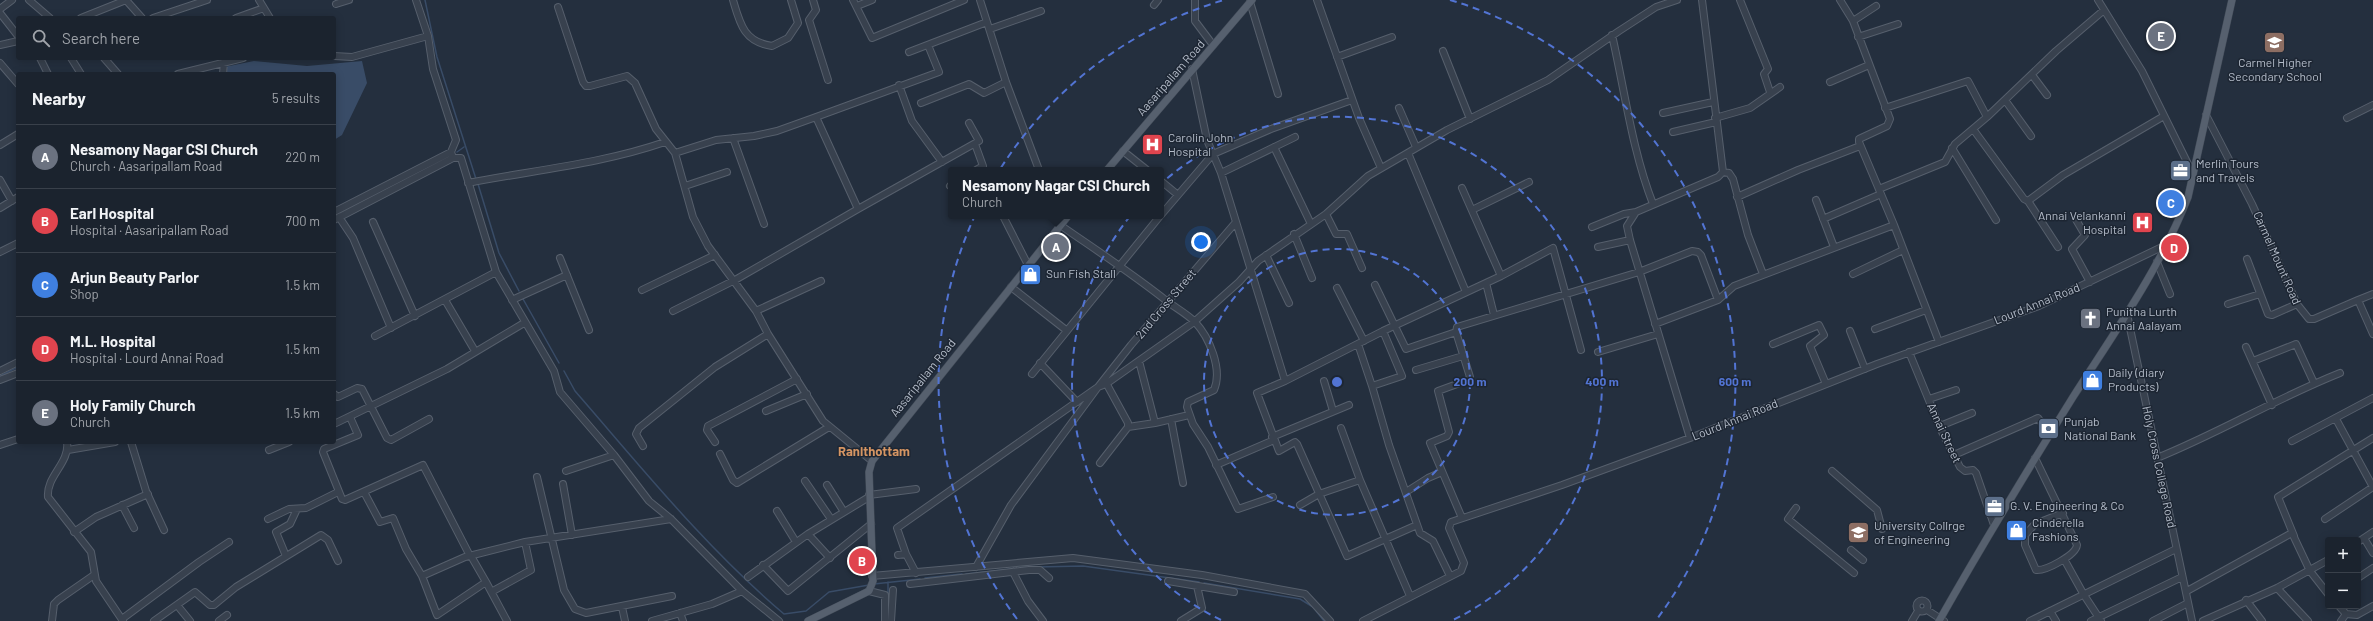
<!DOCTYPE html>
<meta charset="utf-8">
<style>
body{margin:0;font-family:Barlow,sans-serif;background:#282f3a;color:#f1f3f6}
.controls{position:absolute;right:12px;bottom:12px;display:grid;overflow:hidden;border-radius:4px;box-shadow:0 2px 10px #0003}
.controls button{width:36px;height:36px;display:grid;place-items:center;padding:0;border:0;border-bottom:1px solid #39404a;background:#1b232e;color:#f1f3f6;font:20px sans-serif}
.you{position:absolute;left:1201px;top:242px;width:14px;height:14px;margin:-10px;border:3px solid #fff;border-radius:50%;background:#1a73e8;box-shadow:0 0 0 6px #1a73e833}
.badge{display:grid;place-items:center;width:26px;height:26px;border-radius:50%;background:#b45309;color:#fff;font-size:13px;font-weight:700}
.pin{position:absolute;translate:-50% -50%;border:2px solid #fff;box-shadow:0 1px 4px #0006}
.popup{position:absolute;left:948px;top:167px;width:216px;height:52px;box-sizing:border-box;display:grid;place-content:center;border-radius:4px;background:#1b232e;filter:drop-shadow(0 1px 3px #0005);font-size:13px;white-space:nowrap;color:#a0a4aa}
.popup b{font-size:15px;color:#f1f3f6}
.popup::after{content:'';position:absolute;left:50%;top:100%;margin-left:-8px;border:8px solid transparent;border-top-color:#1b232e}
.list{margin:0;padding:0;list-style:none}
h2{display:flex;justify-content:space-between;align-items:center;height:52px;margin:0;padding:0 16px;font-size:17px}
h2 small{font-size:13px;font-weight:400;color:#a0a4aa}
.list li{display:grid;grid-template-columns:26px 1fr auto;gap:12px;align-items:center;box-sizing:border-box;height:64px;padding:0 16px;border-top:1px solid #39404a}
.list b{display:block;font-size:15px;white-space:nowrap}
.list p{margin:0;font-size:13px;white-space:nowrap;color:#a0a4aa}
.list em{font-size:13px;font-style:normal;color:#a0a4aa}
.icon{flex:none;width:22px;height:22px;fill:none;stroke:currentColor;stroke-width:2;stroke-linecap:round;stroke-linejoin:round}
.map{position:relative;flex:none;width:2373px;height:621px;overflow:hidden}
.search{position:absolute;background:#1b232e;box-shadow:0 2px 10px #0003;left:16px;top:16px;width:320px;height:44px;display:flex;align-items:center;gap:10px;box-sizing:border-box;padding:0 14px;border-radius:4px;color:#a0a4aa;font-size:15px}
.panel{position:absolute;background:#1b232e;box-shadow:0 2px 10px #0003;left:16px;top:72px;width:320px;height:372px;border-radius:4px}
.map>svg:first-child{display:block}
.water{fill:#394c67}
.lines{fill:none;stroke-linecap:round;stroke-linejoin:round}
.stream{stroke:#394c67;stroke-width:1.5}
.minor-casing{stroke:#565f6c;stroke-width:8}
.major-casing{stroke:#414a57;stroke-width:8}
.minor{stroke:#38414e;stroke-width:6}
.major{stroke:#56606e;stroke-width:7}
.ring{fill:none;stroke:#5274d3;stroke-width:2;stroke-dasharray:7 5}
.labels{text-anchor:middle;stroke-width:3;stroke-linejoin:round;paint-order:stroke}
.poi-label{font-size:12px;fill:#b4bcc9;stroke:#1d2633;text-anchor:start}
.street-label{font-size:12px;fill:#b4bcc9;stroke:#1d2633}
.neighbourhood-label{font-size:13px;font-weight:bold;fill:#d59563;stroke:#1d2633}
.centre{fill:#5274d3;stroke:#1d2633;stroke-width:2}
.ring-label{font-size:12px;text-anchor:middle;font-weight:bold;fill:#5274d3;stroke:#1d2633;stroke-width:3;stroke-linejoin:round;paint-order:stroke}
</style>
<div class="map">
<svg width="2373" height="621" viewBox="0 0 2373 621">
<rect width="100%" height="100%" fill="#242f3e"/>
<!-- water -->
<path class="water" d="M254,61L307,66L362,61L367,83L342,135L334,140V74H224V67Z"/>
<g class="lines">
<!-- stream -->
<path class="stream" d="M425,0L437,57L476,179
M457,152L464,147
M402,181L450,156
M478,184L499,253L519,291
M523,299L559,363
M564,371L575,391C642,468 706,548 784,614L806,611L829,592L869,585
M0,376L18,367
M1036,567L1083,566L1199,582
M966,574L1012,569
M925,578L962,574
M1204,583L1300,599L1313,607L1324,621
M874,584L920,579
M888,602V582"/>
<defs>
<path id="minor" d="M29,0L50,18
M259,0L270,18
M416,0L428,36L433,69L456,140L451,152L453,158H461L496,272L554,371L560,392L614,455L649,501L671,519L742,591L779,621
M733,0C740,24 744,42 772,46L788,38L798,23L791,0
M813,0L816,10L809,20L828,80
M853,0L872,38L964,0
M980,0L1006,82L1039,170
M1195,0V21L1213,45
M1317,0L1359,118L1381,168
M1740,0L1768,69L1764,74L1770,92
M1840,0L1853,21L1890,119L1887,126L1859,139V142L1894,225L1939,342
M2098,0L2142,71L2193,174
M1250,2L1278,94
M336,4L349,0
M1154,5L1158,0
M857,6L872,0
M558,7L583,82L586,86H590L627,76L635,83L656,129L675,153L693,217L708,246L756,311L768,334L823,421L872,461
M0,9L12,0
M0,13L18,36
M81,18L126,0L142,18
M153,18L207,0
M236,18L264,8
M1853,21L1876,6
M990,29L1041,11
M1612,35C1625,92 1632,150 1653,204
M1858,37L1898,24
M0,45L18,41
M1443,51L1470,119
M909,52L987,22
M334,56L352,57L428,36
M1337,57L1392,37
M40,58L48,74
M71,58L81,74
M104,58L118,74
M0,63L18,84
M1192,69L1207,140L1221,173L1285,381L1383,331L1402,376L1372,386L1389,445L1420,533L1433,541L1450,576
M178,74L243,58
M223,74L224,62
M2032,75L2047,95
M1830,82L1869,65
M899,85L912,121L942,162
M2005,100L2031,136
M921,103L969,84L984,93L1006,82
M1399,108L1416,147
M1885,108L1968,81L1987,117
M1663,113L1713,102
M2206,115L2252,204L2297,304L2309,319H2314L2358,300L2373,334
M1715,118L1750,108L1780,87
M2347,118L2373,105
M1973,129L2024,199L2028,201L2063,175L2164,116
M1673,132L1716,122
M733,138L764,224
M975,144L983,166L976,170
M0,145L18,134
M1274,147L1311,224
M1952,148L1996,220
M1123,151L1147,170
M675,153L716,140L754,136L777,131L816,117
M1408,153L1466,292
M1723,172L1729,173L1733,179L1748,235L1763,274
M1221,173L1295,137
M0,180L12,201
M1161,181L1178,195
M468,183C535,170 601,164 665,142
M685,186L727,172
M950,186L951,185
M1462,188L1501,276
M1879,189L1945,162L1955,144L1987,117L2056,51L2104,10
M1737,197L1798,170L1860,146
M1816,200L1834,247
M2028,201L2058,247
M0,208L18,197
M858,209L979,141L969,123
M1472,210L1529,182
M334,212L451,152
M1326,214L1336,234H1347L1362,268
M1161,215L1213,154L1271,129L1352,100
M1003,216L1028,265
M339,217L353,238L391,328
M2075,218L2085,235L2072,249L2090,282
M1823,219L1881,194
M334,220L453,158
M373,222L415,316
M1060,225C1096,250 1133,274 1168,302C1176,308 1187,314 1195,322C1209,337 1223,369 1214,390L1188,402L1187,407L1193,424L1208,447L1238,509L1273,497
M1592,227L1624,214L1636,212
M1294,234L1312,278
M1598,247L1630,240
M0,252L18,243
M1266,255L1289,303
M560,258L589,330
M2247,259L2268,314L2272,315L2297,304
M2157,262L2170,294
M1853,274L1903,250
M1486,283L1494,315
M1375,285L1406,349L1456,332
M1011,287L1066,330
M1337,288L1364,341
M642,290L715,255
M445,300L475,351
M512,300L567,275
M2358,300L2373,294
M2228,304L2260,294
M673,311L735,280L858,209L816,117L939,72L928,45
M756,311L821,281
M2127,314L2192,621
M1655,324L1718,300L1734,286L1894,225
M1875,329L1926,310
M1383,331L1501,276L1553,248L1581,350
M1850,331L1865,369
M375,336L496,272
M1358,344L1372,386
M1773,344L1819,325L1824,335L1810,346L1826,384
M2246,347L2272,405
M1598,352L1658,334
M1909,352L1942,432L1960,467L1965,471L1973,470L1976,473L1994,525
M2253,361L2296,344L2314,383
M1040,363L1077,402
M1416,370L1463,356
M0,371L18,362
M1032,374L1160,216
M0,380L18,373
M1285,381L1257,393L1279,451L1295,442L1297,444L1347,556L1417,525
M1324,381L1333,411
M334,394L338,397L357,388L362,389L387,438L391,440L429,419
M1929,399L1956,390
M766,411L807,394
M350,417L358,435L324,449L323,452L342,499L345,500L423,465L470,556
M1171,419L1183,483
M2336,419L2373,487
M1155,423L1189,415
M334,424L447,369L524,323
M1940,426L1972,413
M1128,427L1155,423L1139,361
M1272,437L1349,405
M1690,438L1630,240L1627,226L1636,212L1718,177L1723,172L1702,0
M2292,441L2373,398
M67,442C70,463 46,476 48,497L91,552L96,581L123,621
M131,442L146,491L164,530
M715,442L707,430L708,426L797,379
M0,445L18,439
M643,446L636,434L639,428L715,367L768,334
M68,450L115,442
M269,450L289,442
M720,454L733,480L737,483L829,427
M1954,455L2038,418L2050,434
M2035,458L2077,545C2076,555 2046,571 2036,570L2025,545V535L2035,524L2063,513
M2157,458C2219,433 2277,398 2340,373
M1100,463L1128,427V423L1105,381
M1216,465L1274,440
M566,471L614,455
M1832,471L1877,510L1882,529
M537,477L564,590L575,609L586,613L672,596
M1360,480L1410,596
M805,481L831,519
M563,484L572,535
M827,485L844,512
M364,492L380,522L393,518L406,549L422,576L465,557L525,542L671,519
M1406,492L1428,478L1442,472
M869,495L916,489
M122,505L134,528
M1300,505L1319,494L1360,480L1341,428
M1796,508L1788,519L1854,573
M777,511L796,542
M1462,518L1430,443L1447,436L1449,432L1438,391L1468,380L1470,377L1456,332L1457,327L1639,272L1692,251L1698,252L1701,255L1718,300
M268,519L289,509L306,508L338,492
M2325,519L2373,487
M74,532L96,517L148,494
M808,534L830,558
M2294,536L2278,497L2373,438
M2364,538L2373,553
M2358,542L2373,532
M1851,550L1863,560
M906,554L916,573
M898,555L906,554L897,528L1098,387L1131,345L1236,222
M286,556L276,532L290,524L297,509
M471,556L486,582
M2064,559L2084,595L2101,621
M763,565L788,591L871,524
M976,567L1011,505L1098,387L1106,384L1194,322L1239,282L1258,261L1326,214L1368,176L1447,130L1548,80L1619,31L1656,7L1677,0
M1013,572L1028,601L1043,621
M422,576L437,615L486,582L507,621
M872,576L1073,558L1202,575L1305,594L1330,621
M748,577L808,534L869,497
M2358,578L2373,568
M1168,581L1234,592
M910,584L1029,570H1040L1049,578
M2277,588L2308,621
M493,591L531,570L525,542
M869,591L885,595V621
M2187,591L2290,534L2293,535L2310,571L2328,594
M2246,600L2262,621
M1916.5 606a5.5 5.5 0 1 1 11 0a5.5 5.5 0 1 1-11 0Z
M177,605L190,621
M2339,606L2346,614L2341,621
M622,607L625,621
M1927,610L1944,621
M2050,611L2056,621
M680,613L683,621
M2346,614L2357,615L2373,606
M122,619L199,562L229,542
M52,621L54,604L58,600L94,575
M154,621L195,592L210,605H214L236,587L321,535L328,540L338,561
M219,621L227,615
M652,621L712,604L742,591
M891,621L893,590
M1181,621L1202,608L1197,586
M1363,621L1461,571L1464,563L1449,528L1451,522L1562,485L1690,438L1877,364L2039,306L2166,245
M1912,621L1918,611
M2030,621L2176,549
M2091,621L2182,577
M2153,621L2188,603
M2203,621L2277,588L2328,560"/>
<path id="major" d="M1107,170L1252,0
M808,621L869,591L873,581L869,472L872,461L1068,216
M1939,621C1982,545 2027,471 2073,397C2114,333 2160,269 2188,197L2232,0"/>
</defs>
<!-- minor casing -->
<use href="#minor" class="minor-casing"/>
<!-- major casing -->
<use href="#major" class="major-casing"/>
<!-- minor -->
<use href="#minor" class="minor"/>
<!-- major -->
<use href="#major" class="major"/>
</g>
<!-- distance rings -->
<g class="ring">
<circle cx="1337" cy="382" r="133"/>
<path d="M1221 620A265 265 0 1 1 1453 620"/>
<path d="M1017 619A398 398 0 0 1 1224 0M1450 0A398 398 0 0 1 1657 619"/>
</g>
<!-- icons -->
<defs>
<symbol id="school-square" viewBox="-11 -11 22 22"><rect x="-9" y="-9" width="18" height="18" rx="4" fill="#8d6e63" stroke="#1d2633"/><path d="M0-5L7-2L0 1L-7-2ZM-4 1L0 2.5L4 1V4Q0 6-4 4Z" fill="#fff"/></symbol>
<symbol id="hospital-square" viewBox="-11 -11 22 22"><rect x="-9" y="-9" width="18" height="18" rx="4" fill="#e0444e" stroke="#1d2633"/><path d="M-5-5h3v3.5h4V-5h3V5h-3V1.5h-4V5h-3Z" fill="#fff"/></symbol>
<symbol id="office-square" viewBox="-11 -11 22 22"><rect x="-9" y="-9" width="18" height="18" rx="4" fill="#5c6f8a" stroke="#1d2633"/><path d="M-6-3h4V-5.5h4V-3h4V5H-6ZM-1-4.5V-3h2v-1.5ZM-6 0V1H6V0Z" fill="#fff"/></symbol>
<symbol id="shop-square" viewBox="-11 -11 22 22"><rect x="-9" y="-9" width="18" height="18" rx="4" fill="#3f7fe0" stroke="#1d2633"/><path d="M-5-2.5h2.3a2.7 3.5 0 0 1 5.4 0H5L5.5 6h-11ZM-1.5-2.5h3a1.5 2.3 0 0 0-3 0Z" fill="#fff"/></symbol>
<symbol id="church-square" viewBox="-11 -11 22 22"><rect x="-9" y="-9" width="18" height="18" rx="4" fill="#6b7280" stroke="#1d2633"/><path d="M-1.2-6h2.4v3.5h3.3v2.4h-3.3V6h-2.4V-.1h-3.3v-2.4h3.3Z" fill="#fff"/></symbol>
<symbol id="bank-square" viewBox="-11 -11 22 22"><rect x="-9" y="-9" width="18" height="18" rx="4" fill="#5c6f8a" stroke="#1d2633"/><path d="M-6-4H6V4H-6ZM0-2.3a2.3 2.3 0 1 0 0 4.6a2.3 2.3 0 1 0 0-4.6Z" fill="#fff"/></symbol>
<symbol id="university-square" viewBox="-11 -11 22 22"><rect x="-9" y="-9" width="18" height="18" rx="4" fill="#8d6e63" stroke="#1d2633"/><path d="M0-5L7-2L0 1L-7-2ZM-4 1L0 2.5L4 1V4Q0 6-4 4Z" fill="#fff"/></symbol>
</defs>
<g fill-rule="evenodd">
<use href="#school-square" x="2262" y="30" width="25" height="25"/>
<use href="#hospital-square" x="1140" y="132" width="25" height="25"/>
<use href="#office-square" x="2168" y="158" width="25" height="25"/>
<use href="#hospital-square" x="2130" y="210" width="25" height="25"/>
<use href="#shop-square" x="1018" y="262" width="25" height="25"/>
<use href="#church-square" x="2078" y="306" width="25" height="25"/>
<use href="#shop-square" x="2080" y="368" width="25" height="25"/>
<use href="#bank-square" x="2036" y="416" width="25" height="25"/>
<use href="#office-square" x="1982" y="494" width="25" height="25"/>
<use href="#shop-square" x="2004" y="518" width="25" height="25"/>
<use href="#university-square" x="1846" y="520" width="25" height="25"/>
</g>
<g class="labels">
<!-- poi labels -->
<g class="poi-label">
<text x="2275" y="67" text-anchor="middle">Carmel Higher<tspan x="2275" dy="14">Secondary School</tspan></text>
<text x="1168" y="142">Carolin John<tspan x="1168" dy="14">Hospital</tspan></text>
<text x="2196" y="168">Merlin Tours<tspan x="2196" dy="14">and Travels</tspan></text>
<text x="2126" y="220" text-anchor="end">Annai Velankanni<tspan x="2126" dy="14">Hospital</tspan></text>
<text x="1046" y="278">Sun Fish Stall</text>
<text x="2106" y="316">Punitha Lurth<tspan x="2106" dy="14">Annai Aalayam</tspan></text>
<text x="2108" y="377">Daily (diary<tspan x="2108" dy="14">Products)</tspan></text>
<text x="2064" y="426">Punjab<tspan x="2064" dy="14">National Bank</tspan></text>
<text x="2010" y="510">G. V. Engineering &amp; Co</text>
<text x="2032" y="527">Cinderella<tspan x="2032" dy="14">Fashions</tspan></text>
<text x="1874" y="530">University Collrge<tspan x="1874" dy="14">of Engineering</tspan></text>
</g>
<!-- street labels -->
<g class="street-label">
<text transform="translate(1171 78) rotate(-49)" y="4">Aasaripallam Road</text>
<text transform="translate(2277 258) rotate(66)" y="4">Carmel Mount Road</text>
<text transform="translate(1166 304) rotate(-50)" y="4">2nd Cross Street</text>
<text transform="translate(2037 304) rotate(-22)" y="4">Lourd Annai Road</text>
<text transform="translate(923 378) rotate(-51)" y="4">Aasaripallam Road</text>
<text transform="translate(1735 420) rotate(-22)" y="4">Lourd Annai Road</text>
<text transform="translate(1944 433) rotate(65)" y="4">Annai Street</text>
<text transform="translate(2159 467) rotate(78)" y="4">Holy Cross College Road</text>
</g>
<!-- neighbourhood labels -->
<g class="neighbourhood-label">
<text x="874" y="456">Ranithottam</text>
</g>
</g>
<circle cx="1337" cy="382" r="6" class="centre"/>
<g class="ring-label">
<text x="1470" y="386">200 m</text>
<text x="1602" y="386">400 m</text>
<text x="1735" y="386">600 m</text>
</g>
</svg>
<div class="controls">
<button>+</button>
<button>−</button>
</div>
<div class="you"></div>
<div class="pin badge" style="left:1056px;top:247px;background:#6b7280">A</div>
<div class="popup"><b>Nesamony Nagar CSI Church</b>Church</div>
<div class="pin badge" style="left:862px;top:561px;background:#e0444e">B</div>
<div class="pin badge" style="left:2171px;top:203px;background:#3f7fe0">C</div>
<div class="pin badge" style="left:2174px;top:248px;background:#e0444e">D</div>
<div class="pin badge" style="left:2161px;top:36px;background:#6b7280">E</div>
<div class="search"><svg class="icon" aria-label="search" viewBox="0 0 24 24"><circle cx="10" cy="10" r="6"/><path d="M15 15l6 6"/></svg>Search here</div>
<section class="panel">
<h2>Nearby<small>5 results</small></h2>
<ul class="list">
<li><span class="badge" style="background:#6b7280">A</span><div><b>Nesamony Nagar CSI Church</b><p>Church · Aasaripallam Road</p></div><em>220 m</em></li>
<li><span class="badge" style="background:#e0444e">B</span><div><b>Earl Hospital</b><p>Hospital · Aasaripallam Road</p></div><em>700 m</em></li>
<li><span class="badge" style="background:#3f7fe0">C</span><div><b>Arjun Beauty Parlor</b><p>Shop</p></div><em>1.5 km</em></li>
<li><span class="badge" style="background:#e0444e">D</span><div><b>M.L. Hospital</b><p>Hospital · Lourd Annai Road</p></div><em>1.5 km</em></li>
<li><span class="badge" style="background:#6b7280">E</span><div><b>Holy Family Church</b><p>Church</p></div><em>1.5 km</em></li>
</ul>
</section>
</div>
